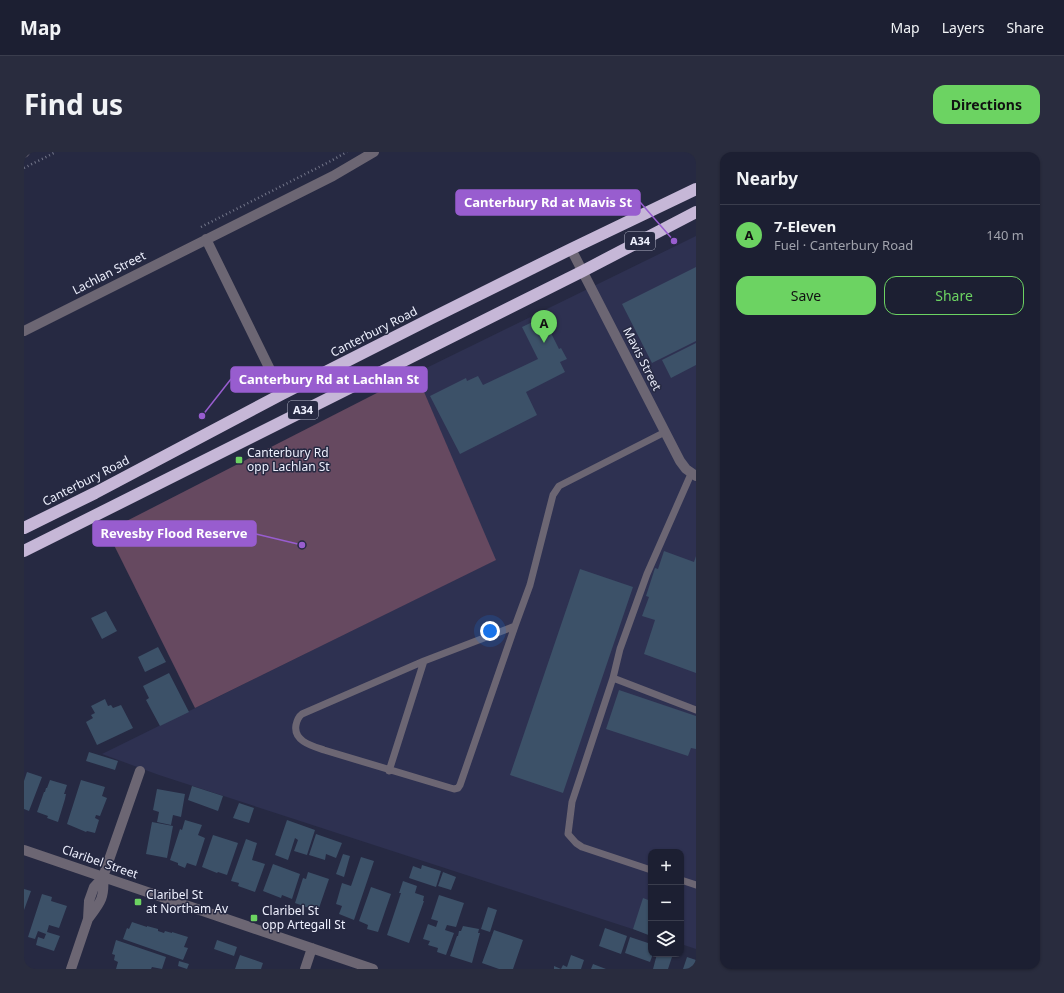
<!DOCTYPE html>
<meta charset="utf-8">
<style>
body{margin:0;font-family:"Noto Sans",sans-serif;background:#292c3e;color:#f1f3f6}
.controls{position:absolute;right:12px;bottom:12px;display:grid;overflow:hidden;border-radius:8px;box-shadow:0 1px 3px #0004}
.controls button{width:36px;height:36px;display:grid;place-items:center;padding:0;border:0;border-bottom:1px solid #3a3d4d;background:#1c1f32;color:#f1f3f6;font:20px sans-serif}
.you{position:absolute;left:466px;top:479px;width:14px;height:14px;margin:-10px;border:3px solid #fff;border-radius:50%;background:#1a73e8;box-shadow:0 0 0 6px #1a73e833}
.badge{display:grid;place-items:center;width:26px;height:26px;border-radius:50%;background:#6cd362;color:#111;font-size:13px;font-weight:700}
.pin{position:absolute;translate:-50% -33px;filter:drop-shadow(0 1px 2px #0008)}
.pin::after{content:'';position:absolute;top:21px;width:14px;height:12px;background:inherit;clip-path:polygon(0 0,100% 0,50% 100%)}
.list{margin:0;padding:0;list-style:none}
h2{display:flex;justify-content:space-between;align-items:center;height:52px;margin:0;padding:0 16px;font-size:17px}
h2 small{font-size:13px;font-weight:400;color:#a0a2ac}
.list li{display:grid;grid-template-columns:26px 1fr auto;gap:12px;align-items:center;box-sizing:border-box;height:60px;padding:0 16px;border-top:1px solid #3a3d4d}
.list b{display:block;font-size:15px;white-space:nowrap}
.list p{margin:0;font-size:13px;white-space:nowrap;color:#a0a2ac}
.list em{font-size:13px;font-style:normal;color:#a0a2ac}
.actions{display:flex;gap:8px;padding:12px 16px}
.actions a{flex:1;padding:9px 0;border:1px solid #6cd362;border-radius:12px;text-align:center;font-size:14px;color:#6cd362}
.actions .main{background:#6cd362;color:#111}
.icon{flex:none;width:22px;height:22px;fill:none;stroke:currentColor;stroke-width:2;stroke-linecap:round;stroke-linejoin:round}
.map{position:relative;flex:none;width:672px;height:817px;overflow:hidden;border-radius:12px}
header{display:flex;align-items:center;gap:24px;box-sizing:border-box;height:56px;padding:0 20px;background:#1c1f32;border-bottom:1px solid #3a3d4d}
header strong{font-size:19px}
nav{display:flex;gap:22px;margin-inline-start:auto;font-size:14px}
.intro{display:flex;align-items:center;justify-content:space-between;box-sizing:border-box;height:96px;padding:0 24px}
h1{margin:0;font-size:28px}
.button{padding:10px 18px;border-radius:12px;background:#6cd362;color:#111;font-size:14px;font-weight:700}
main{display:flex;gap:24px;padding:0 24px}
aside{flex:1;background:#1c1f32;border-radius:12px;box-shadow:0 1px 3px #0004}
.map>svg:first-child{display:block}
.built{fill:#2e3151}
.green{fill:#664960}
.building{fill:#3c5168}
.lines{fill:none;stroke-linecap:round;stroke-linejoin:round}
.path{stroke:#74778b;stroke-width:2.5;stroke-dasharray:1 3;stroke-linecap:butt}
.lane{stroke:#6c6673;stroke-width:7}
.street{stroke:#6c6673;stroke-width:10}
.highway{stroke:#c6b7d7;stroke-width:12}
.poi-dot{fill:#6cd362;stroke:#262942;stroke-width:1.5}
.labels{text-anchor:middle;stroke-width:3;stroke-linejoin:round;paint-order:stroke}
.shield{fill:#262942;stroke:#b2b4c6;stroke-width:1}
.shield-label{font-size:11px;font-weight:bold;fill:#eef0fe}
.street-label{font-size:12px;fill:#eef0fe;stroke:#262942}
.poi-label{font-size:12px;fill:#eef0fe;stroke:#262942;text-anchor:start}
.leader{fill:none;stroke:#985dcf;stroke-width:1.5}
.callout-dot{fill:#985dcf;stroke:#262942;stroke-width:1.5}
.callout{fill:#985dcf;stroke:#985dcf;stroke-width:1.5}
.callout-label{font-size:13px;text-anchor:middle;font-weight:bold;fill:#fff}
</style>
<header>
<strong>Map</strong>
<nav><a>Map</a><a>Layers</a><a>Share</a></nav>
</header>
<div class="intro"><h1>Find us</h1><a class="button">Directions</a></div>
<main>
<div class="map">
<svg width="672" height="817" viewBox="0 0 672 817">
<rect width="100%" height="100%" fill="#262942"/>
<!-- built -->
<path class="built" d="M672,84V797L657,792V700H627V783L135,623L78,602L471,408L392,221Z"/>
<!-- green -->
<path class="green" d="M392,221L472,408L171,556L83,379Z"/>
<!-- building -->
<path class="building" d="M672,115V189L628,211L598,152Z
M519,165L535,197L537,196L543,207L536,210L541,220L502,240L513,263L436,302L406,244L442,226L443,229L454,224L459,233L514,207L498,175Z
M672,191V213L647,226L638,208Z
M640,399L670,410L672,404V521L620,502L631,468L618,464L625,445L622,444L631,416L634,417Z
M556,417L609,435L539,641L486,623Z
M82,459L93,479L78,487L67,466Z
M134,495L142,510L121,520L114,505Z
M145,521L165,560L136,574L122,548L125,546L119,534Z
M595,538L672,564V597L667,596L664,604L582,577Z
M81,547L84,554L87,553L89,556L97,553L109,576L73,593L62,570L69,566L67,563L71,561L67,554Z
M65,600L94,609L91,618L62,609Z
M3,620L18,625L5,659L0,657V629Z
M26,628L43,633L40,642H42L41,647L34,670L23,666L24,664L13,660L20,640H21L22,636H23Z
M57,628L81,635L78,644L83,646L76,664L72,663L71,666L75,668L71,681L63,679L62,680L43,672Z
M168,634L199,644L194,659L164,648Z
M133,637L161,642L157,665L149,663L147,673L133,670L135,660L129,658Z
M215,651L230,656L225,671L209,666Z
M161,668L178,673L174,683L181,686L172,714L163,711L161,716L154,713V711L146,708L156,677L158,678Z
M263,668L291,678L283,703L270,699L274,688L271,686L264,708L251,703Z
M128,670L149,674L143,706L122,702Z
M292,682L318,691L312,706L302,702L301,708L285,703Z
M189,683L214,691L203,723L194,720L193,721L178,715Z
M222,687L233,691L228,708L241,712L231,740L214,734L215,731L207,729Z
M319,702L326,704L320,725L312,722Z
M337,705L350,709L330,768L315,762L318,754L312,752L318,731L327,734Z
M249,712L276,722L268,747L258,743L257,746L239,739Z
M398,713L417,719L412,735L385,726L389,714L397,717Z
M284,720L305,727L295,756L286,753L285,756L271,751L279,726L282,727Z
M419,720L432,725L427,738L414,734Z
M379,729L393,734L391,741L400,744L399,749H400L385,791L363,783L377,741H375Z
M347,735L367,742L354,780L343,777L344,773L335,769Z
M0,737L7,739L0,758Z
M18,742L28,745L27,749L43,754L35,776L25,773L23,780L36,784L30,799L12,793L14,785L20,787L22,782L14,779L11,787L4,785Z
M415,743L440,751L432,775L423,773L421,778L430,781L422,803L413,800L414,796L404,793L406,789L399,787L404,772L412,775L414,769L407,767Z
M619,746L627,749V784L609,777Z
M464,755L473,758L466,780L457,777Z
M108,770L123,775V774L134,777V779L140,781L141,779L148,781V780L164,785L160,795L164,796L159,808L99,787L103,776L105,777Z
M439,774L455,777L454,781H456L448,811L426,804L433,784H434L435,779H437Z
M581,776L603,784L597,802L575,794Z
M470,778L499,788L489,817H475L458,811Z
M606,785L627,792V802H629L626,810L601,801Z
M92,788L142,805L138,817L128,815L127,817H92L94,810L90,808L91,803L88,802Z
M193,788L213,795L210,804L190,797Z
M633,802H649L644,817H629Z
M216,803L239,811L237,817H211Z
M547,803L560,808L557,817H530V814L537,817L539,813L543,815Z
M663,805L672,808V817H659Z
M155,809L165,812L163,817L154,814Z
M569,812L582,817H567Z"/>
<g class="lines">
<!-- path -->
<path class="path" d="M0,16L32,0
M177,75L303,11L323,0"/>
<!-- lane -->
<path class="lane" d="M491,474L436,633L434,636L430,637L300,598C288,594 269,589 272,573C273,568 274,565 278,562L400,509L491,474L506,433L529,343L535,334L641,280
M589,526L672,558
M365,619L400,509
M627,718L558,695L552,691L544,682L548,650L589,526L596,497L623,422L667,322
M657,728L672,733"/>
<!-- street -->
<path class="street" d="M0,1L1,0
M182,87L258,242
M547,97L656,309L662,317L672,324
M0,179L309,24L350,0
M0,698L349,817
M64,767C76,751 81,746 79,725
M47,817L64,767L65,749L70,735L79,725L116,619
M281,817L288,796"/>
<!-- highway -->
<path class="highway" d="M0,376L71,341L258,242L406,167L547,97L672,37
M0,399L559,119L672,60"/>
</g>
<!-- markers -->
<g class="poi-dot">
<rect x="211" y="304" width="8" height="8" rx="2"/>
<rect x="110" y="746" width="8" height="8" rx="2"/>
<rect x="226" y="762" width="8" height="8" rx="2"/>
</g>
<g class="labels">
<!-- shield labels -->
<g class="shield">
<rect x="601" y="80" width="30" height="18" rx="3"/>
<rect x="264" y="249" width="30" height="18" rx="3"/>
</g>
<g class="shield-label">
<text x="616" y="93">A34</text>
<text x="279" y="262">A34</text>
</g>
<!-- street labels -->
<g class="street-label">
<text transform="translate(85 121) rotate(-27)" y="4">Lachlan Street</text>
<text transform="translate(350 180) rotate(-27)" y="4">Canterbury Road</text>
<text transform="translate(618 207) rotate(63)" y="4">Mavis Street</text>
<text transform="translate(62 329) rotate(-27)" y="4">Canterbury Road</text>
<text transform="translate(76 710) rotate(19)" y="4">Claribel Street</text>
</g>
<!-- poi labels -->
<g class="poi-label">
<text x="223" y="305">Canterbury Rd<tspan x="223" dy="14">opp Lachlan St</tspan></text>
<text x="122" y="747">Claribel St<tspan x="122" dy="14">at Northam Av</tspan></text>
<text x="238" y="763">Claribel St<tspan x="238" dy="14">opp Artegall St</tspan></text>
</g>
</g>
<!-- callouts -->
<path class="leader" d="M650 89L616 50M178 264L207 227M278 393L232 382"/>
<g class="callout-dot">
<circle cx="650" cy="89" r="4"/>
<circle cx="178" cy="264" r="4"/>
<circle cx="278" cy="393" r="4"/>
</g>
<g class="callout">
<rect x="432" y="38" width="184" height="25" rx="4"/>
<rect x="207" y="215" width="196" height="25" rx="4"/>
<rect x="69" y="369" width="163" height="25" rx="4"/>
</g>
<g class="callout-label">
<text x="524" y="55">Canterbury Rd at Mavis St</text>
<text x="305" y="232">Canterbury Rd at Lachlan St</text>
<text x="150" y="386">Revesby Flood Reserve</text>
</g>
</svg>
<div class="controls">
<button>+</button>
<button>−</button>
<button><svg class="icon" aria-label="layers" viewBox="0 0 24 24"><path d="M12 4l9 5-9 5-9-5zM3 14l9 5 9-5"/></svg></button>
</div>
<div class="you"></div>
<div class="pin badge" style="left:520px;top:191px">A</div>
</div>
<aside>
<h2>Nearby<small></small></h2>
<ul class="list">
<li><span class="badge">A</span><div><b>7-Eleven</b><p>Fuel · Canterbury Road</p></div><em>140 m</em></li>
</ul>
<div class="actions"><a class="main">Save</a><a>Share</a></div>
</aside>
</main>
